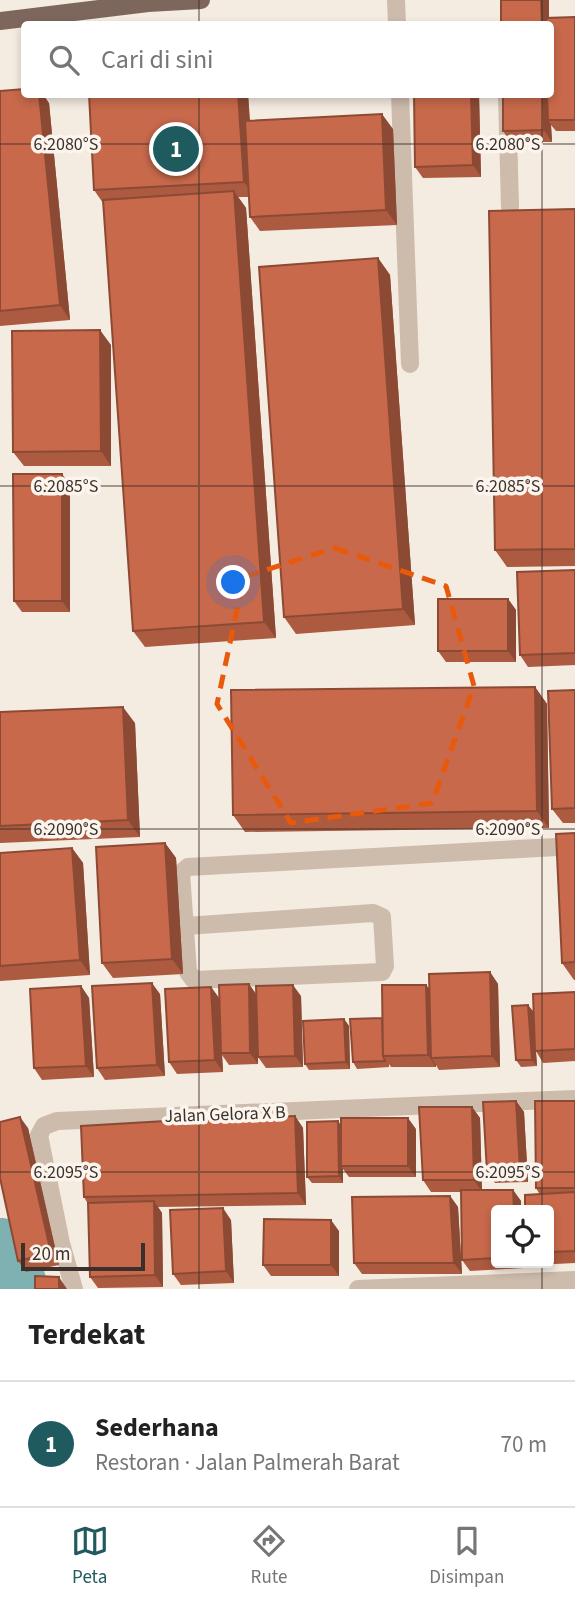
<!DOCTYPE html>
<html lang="id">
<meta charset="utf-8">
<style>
body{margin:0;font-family:"Source Sans 3",sans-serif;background:#f2f2f2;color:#222}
.controls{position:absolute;right:21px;bottom:21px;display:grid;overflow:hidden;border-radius:7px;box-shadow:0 4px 10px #0003}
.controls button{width:63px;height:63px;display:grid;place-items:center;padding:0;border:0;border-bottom:2px solid #e0e0e0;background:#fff;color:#222;font:35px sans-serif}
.scale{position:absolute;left:21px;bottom:18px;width:124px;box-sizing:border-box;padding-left:7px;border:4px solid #3b302b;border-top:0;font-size:19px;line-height:24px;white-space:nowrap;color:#3b302b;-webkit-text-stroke:5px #fbf5ee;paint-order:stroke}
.you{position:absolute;left:234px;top:583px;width:24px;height:24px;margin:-18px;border:5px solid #fff;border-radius:50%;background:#1a73e8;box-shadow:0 0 0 10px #1a73e833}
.badge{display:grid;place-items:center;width:46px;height:46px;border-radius:50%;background:#1f5a5e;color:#fff;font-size:23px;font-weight:700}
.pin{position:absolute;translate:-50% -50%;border:4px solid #fff;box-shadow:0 2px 7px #0006}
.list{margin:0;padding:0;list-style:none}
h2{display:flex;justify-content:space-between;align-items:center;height:91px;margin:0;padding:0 28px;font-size:30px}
h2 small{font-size:23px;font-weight:400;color:#767676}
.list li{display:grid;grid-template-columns:46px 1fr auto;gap:21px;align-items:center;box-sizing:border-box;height:126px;padding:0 28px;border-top:2px solid #e0e0e0}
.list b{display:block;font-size:26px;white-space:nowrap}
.list p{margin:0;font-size:23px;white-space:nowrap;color:#767676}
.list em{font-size:23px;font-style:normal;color:#767676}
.icon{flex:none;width:38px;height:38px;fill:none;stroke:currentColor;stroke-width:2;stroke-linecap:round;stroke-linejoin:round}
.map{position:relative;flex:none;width:575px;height:1289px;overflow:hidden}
.search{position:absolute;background:#fff;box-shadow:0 4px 10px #0003;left:21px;right:21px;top:21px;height:77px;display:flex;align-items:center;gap:18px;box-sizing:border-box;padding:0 24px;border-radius:7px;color:#767676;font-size:26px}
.sheet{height:217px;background:#fff}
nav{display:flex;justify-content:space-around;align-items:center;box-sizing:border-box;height:98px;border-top:2px solid #e0e0e0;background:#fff;font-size:19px;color:#767676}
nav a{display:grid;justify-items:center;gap:4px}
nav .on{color:#1f5a5e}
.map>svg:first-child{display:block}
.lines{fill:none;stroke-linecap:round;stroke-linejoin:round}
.river{stroke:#7fb0b2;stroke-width:74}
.minor{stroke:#cdbbac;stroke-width:18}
.major{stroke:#7d675c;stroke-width:18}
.wall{fill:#ac5a40}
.shaded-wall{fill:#8c4a34}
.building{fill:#c8694b;stroke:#8c4a34;stroke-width:2}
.marked{fill:none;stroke:#e8590c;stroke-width:5;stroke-dasharray:14 9;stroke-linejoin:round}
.ticks{fill:none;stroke:#3b302b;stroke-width:2;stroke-opacity:0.45}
.labels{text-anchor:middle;stroke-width:7;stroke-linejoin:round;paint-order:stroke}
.street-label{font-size:18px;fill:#3b302b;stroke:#fbf5ee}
.ticks-label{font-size:18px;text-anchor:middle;fill:#3b302b;stroke:#fbf5ee;stroke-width:7;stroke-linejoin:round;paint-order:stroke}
</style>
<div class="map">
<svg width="575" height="1289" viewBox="0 0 575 1289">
<rect width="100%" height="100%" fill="#f4ebe1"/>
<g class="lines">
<!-- river -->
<path class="river" d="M0,1255L11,1289"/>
<!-- minor -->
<path class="minor" d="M396,0L397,24
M400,94L410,364
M507,94L510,207
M186,926L373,913L382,917L385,966L382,972L194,980L188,972L181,873L188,867L575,846
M74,1289L61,1243L39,1135L44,1126L57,1121L575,1099
M358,1289L575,1280"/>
<!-- major -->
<path class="major" d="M0,21L148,3L201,0"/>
</g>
<!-- wall -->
<path class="wall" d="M501,0H549V18L575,17V131H556L551,125L552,142H511L503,131Z
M0,91L49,103L70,320L0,326Z
M89,94H248L250,120L393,129L397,225L260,231L250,217L249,197H238L246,208L276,638L145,647L133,631L103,203L94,190Z
M277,94H315L278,96Z
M479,94L481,177L423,178L415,167Z
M575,209V566L507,567L495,550Z
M378,258L390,275L415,625L296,634L284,617Z
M111,345V466H24L13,452Z
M70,485V612H22L14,601Z
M575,570V665L528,667L520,655Z
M508,599L516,610V662H446L438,651Z
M535,687L547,704L549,828L245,832L233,815Z
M575,690V823H563L552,809Z
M0,712L135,723L140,837L0,843Z
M575,833V980H574L562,963Z
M165,843L176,858L183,974L113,978L102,963Z
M72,848L83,863L90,975L0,981V853Z
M490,972L498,984L500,1067L439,1070L436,1065V1067H391L389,1064V1067L357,1069L353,1062L382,1018L426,985L430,989Z
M249,984L257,995L301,996L303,1067L266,1068L258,1057L257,1019L258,1064L229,1065L222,1055L223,1072L177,1074L169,1062L211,987L219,998Z
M81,986L89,998L94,1077L42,1080L34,1068Z
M575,992V1061L543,1063L536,1051L537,1066L521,1067L516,1060L533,1011L535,1050Z
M160,994L165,1076L105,1080L97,1068Z
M344,1019L349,1026L350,1069L309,1070L305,1064Z
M516,1101L524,1112L528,1182L495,1183L487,1172Z
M575,1101V1263L535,1265L534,1263H549V1210L536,1188Z
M472,1107L480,1118L482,1190H513L521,1201V1210H496V1263H524V1268L470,1271L462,1260L461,1192H431L423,1180Z
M295,1116L303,1128L306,1205L158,1207L162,1213L163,1287L98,1288L90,1277L88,1204L84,1197Z
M341,1125L416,1129V1177H349L343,1169V1183H312L307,1177Z
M28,1128L59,1265L26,1272L18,1261Z
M450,1196L458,1207L462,1274H362L354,1263Z
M231,1220L234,1283L181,1285L173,1274Z
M339,1231V1276H271L263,1265Z"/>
<!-- shaded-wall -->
<path class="shaded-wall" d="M541,0H549V24H542Z
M39,94H43L49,103L70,320L60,305Z
M238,94H248L254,196L244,182Z
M471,94H479L481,177L473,165Z
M543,94H550L548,120L551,125L552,142L544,130Z
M382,114L393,129L397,225L386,210Z
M234,191L246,208L276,638L264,622Z
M378,258L390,275L415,625L403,609Z
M100,330L111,345V466L101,451Z
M62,474L70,485V612L62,601Z
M508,599L516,610V662L508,651Z
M535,687L547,704L549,828L537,811Z
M123,707L135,723L140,837L128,820Z
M165,843L176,858L183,974L172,959Z
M72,848L83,863L90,975L80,960Z
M490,972L498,984L500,1067L492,1056Z
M152,983L160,994L165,1076L157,1065Z
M249,984L257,996L258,1064L250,1053Z
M293,985L301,996L303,1067L295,1056Z
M426,985L434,996L431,1058L436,1065V1067L428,1055Z
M81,986L89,998L94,1077L86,1066Z
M211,987L219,998L223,1072L215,1060Z
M528,1005L533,1011L537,1066L532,1060Z
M344,1019L349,1026L350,1069L346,1062Z
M516,1101L524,1112L528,1182L520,1170Z
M472,1107L480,1118L482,1192L474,1180Z
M295,1116L303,1128L306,1205L298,1193Z
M20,1117L28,1128L59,1265L51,1253Z
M408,1118L416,1129V1177L408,1166Z
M338,1121L343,1128L341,1166L343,1169V1183L339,1176Z
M513,1190L521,1201V1210H514Z
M450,1196L458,1207L462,1274L454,1263Z
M154,1201L162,1213L163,1287L155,1275Z
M223,1208L231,1220L234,1283L226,1271Z
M331,1220L339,1231V1276L331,1265Z
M59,1277L67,1289H59Z"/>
<!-- building -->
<path class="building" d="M501,0H541L542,24H501Z
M575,17V120H548L547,94H550V24H547L546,18Z
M24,89V94H39L60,305L0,311V91Z
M89,94H238L244,182L94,190Z
M414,94H471L473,165L415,167Z
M503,94H543L544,130L503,131Z
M382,114L386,210L250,217L245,121Z
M234,191L264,622L133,631L103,200Z
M575,209V549L495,550L489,211Z
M378,258L403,609L284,617L259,267Z
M100,330L101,451L13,452L12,331Z
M13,474H62V601H14Z
M575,570V653L520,655L517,572Z
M438,599H508V651H438Z
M535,687L537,811L233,815L231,690Z
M575,690V808L552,809L548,691Z
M123,707L128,820L0,826V712Z
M575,833V962L562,963L556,834Z
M165,843L172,959L102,963L96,847Z
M72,848L80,960L0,966V853Z
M490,972L492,1056L431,1058L429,974Z
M152,983L157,1065L97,1068L92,986Z
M249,984L250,1053H221L219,985Z
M293,985L295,1056L258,1057L256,986Z
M382,985H426L428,1055L383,1056Z
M81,986L86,1066L34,1068L30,989Z
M211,987L215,1060L169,1062L165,989Z
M575,992V1049L535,1051L533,994Z
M528,1005L532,1060H516L512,1006Z
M382,1018L383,1056L385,1061L353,1062L350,1019Z
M344,1019L346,1062L305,1064L303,1021Z
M516,1101L520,1170L487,1172L483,1102Z
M535,1101H575V1188H536Z
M419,1107H472L474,1180H423Z
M295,1116L298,1193L84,1197L81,1126L183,1120Z
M20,1117L51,1253L18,1261L0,1178V1122Z
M341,1118H408V1166H341Z
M338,1121L339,1176L307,1177V1122Z
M461,1190H513L514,1210H496V1258L462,1260Z
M575,1192V1251L549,1252V1210H525V1195Z
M450,1196L454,1263H354L352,1197Z
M154,1201L155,1275L90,1277L88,1203Z
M223,1208L226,1271L173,1274L170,1210Z
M264,1219L331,1220V1265H263Z
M35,1276L59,1277V1289H35Z"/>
<!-- marked area -->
<path class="marked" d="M335,548L446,586L474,686L432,803L291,823L217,704L244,577Z"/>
<!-- ticks -->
<path class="ticks" d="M199,0V24M542,0V24M199,94V1289M542,94V1210M0,144H575M0,486H575M0,829H575M0,1172H575M542,1263V1289"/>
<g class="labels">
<!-- street labels -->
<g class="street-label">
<text transform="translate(225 1114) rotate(-2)" y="6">Jalan Gelora X B</text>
</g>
</g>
<g class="ticks-label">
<text x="66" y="150">6.2080°S</text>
<text x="508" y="150">6.2080°S</text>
<text x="66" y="492">6.2085°S</text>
<text x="508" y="492">6.2085°S</text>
<text x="66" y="835">6.2090°S</text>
<text x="508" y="835">6.2090°S</text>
<text x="66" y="1178">6.2095°S</text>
<text x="508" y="1178">6.2095°S</text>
</g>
</svg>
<div class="controls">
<button><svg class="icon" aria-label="locate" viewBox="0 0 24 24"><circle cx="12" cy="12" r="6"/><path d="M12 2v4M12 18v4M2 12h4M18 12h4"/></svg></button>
</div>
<div class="scale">20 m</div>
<div class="you"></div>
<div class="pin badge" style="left:176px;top:149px">1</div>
<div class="search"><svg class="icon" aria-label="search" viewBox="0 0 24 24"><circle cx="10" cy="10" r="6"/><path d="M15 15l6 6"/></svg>Cari di sini</div>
</div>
<section class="sheet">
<h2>Terdekat<small></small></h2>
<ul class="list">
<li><span class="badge">1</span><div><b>Sederhana</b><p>Restoran · Jalan Palmerah Barat</p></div><em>70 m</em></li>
</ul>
</section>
<nav>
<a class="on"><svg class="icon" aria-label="map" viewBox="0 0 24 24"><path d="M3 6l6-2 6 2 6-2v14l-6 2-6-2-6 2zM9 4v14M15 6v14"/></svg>Peta</a>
<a><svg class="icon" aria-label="directions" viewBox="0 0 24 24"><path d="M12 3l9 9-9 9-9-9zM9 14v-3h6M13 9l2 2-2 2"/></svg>Rute</a>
<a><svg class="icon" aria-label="saved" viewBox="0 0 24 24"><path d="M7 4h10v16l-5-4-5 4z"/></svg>Disimpan</a>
</nav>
